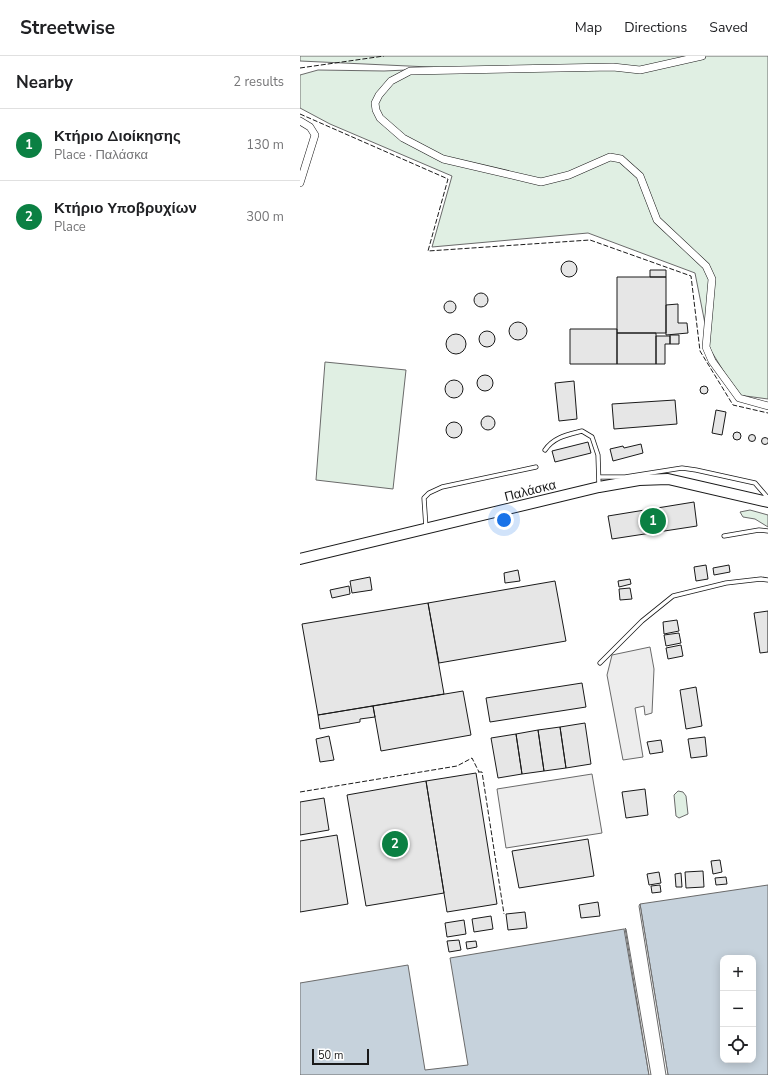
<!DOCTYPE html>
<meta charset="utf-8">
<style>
body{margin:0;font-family:"Nunito Sans",sans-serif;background:#f2f2f2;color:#202124}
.controls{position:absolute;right:12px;bottom:12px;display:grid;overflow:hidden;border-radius:8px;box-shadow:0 2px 10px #0003}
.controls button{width:36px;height:36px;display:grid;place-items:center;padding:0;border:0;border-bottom:1px solid #e0e0e0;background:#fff;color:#202124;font:20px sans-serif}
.scale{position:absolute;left:12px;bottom:10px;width:57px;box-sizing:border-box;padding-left:4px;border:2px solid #1a1a1a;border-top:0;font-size:11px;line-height:14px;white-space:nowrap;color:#1a1a1a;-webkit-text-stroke:3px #fff;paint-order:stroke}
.you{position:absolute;left:204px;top:464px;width:14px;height:14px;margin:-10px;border:3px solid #fff;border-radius:50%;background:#1a73e8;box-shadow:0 0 0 6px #1a73e833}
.badge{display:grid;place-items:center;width:26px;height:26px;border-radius:50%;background:#0b8043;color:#fff;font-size:13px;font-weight:700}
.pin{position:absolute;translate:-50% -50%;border:2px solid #fff;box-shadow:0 1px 4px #0006}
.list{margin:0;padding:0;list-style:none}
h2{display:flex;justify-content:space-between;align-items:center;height:52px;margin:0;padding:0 16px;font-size:17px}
h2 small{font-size:13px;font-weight:400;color:#757577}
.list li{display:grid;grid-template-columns:26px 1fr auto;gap:12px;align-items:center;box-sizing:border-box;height:72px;padding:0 16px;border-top:1px solid #e0e0e0}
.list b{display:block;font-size:15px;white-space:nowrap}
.list p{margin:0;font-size:13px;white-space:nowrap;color:#757577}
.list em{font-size:13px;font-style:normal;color:#757577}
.icon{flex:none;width:22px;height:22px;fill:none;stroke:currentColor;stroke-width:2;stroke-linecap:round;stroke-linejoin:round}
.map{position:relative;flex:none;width:468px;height:1019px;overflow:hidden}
header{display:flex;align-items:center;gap:24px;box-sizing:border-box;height:56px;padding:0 20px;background:#fff;border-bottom:1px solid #e0e0e0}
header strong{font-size:19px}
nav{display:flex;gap:22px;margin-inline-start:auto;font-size:14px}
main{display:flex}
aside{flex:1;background:#fff}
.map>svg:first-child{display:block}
.green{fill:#e0efe3;stroke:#6a6a6a}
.parking{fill:#ededed;stroke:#6a6a6a}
.water{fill:#c6d2dc;stroke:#6a6a6a;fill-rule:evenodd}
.pier{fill:#fff;stroke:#6a6a6a}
.building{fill:#e6e6e6;stroke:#1a1a1a}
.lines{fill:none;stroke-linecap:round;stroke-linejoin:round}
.lane-casing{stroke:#1a1a1a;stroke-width:5}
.street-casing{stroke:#1a1a1a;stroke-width:8}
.secondary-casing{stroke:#1a1a1a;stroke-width:12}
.lane{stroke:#fff;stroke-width:3.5}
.street{stroke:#fff;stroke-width:7}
.secondary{stroke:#fff;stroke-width:10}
.fence{stroke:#1a1a1a;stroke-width:1;stroke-dasharray:5 2;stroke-linecap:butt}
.labels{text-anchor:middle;stroke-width:3;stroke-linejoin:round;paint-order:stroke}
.street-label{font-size:13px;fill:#1a1a1a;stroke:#fff}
</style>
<header>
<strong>Streetwise</strong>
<nav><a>Map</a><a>Directions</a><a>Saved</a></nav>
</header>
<main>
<aside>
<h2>Nearby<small>2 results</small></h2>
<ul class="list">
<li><span class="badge">1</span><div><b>Κτήριο Διοίκησης</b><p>Place · Παλάσκα</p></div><em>130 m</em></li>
<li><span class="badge">2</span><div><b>Κτήριο Υποβρυχίων</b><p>Place</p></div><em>300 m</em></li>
</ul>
</aside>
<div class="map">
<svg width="468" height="1019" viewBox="0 0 468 1019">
<rect width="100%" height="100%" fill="#fff"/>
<!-- green -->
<path class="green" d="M0,0H468V343L438,339L410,293L395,217L288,177L132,191L152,120L30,68L0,52V19L18,14L84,15L151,12L0,5Z
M25,306L106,314L93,433L16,424Z
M450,454L468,459V471L455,463L443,461L440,456Z
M378,735L383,736L386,740L388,758L379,762L376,760L374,739Z"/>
<!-- parking -->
<path class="parking" d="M350,591L354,613L352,657L345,659L344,650L335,652L343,701L323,704L307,619L312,599Z
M292,718L302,777L206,792L197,733Z"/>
<!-- water -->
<path class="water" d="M468,829V1019H368L340,848ZM423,902H453V1004H423Z
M324,873L349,1019H0V927L108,909L125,1014L168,1009L150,902Z"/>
<!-- pier -->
<path class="pier" d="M340,848L368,1019H366L339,850Z
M325,872L326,873L351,1019H349Z"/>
<!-- building -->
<path class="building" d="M261 213a8 8 0 1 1 16 0a8 8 0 1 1-16 0Z
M350,214H366V221H350Z
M317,221H366V277H317Z
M174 244a7 7 0 1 1 14 0a7 7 0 1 1-14 0Z
M144 251a6 6 0 1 1 12 0a6 6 0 1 1-12 0Z
M378,248V267H387L388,277L366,279V249Z
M209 275a9 9 0 1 1 18 0a9 9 0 1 1-18 0Z
M270,273H317V308H270Z
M179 283a8 8 0 1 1 16 0a8 8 0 1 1-16 0Z
M317,277H356V308H317Z
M146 288a10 10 0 1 1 20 0a10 10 0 1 1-20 0Z
M370,279H379V288H370Z
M356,280H370V288H365V308H356Z
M177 327a8 8 0 1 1 16 0a8 8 0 1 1-16 0Z
M145 333a9 9 0 1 1 18 0a9 9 0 1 1-18 0Z
M274,325L277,363L259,365L255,327Z
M400 334a4 4 0 1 1 8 0a4 4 0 1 1-8 0Z
M375,344L377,368L314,373L312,348Z
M416,354L426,356L422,379L412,377Z
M181 367a7 7 0 1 1 14 0a7 7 0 1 1-14 0Z
M146 374a8 8 0 1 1 16 0a8 8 0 1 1-16 0Z
M433 380a4 4 0 1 1 8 0a4 4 0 1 1-8 0Z
M448.5 382a3.5 3.5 0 1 1 7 0a3.5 3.5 0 1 1-7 0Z
M461.5 385a3.5 3.5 0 1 1 7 0a3.5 3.5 0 1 1-7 0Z
M288,386L291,397L255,406L252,395Z
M341,388L343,397L313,405L310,393L323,390L324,392Z
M394,446L397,470L312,483L308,460Z
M406,509L408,523L396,525L394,511Z
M429,509L430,516L414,519L413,512Z
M218,514L220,525L205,527L204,517Z
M70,521L72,534L52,537L50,525Z
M330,523L331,528L319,531L318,525Z
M255,525L266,585L139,607L128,547Z
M49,530L50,538L32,542L30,534Z
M330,532L332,543L320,544L319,533Z
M128,547L144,638L18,659L2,568Z
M468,555V596L460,597L454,557Z
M377,564L379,575L364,578L363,566Z
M379,577L381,587L366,590L364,579Z
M381,589L383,600L368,603L366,592Z
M282,627L286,651L190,666L186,642Z
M396,631L402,670L386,673L380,634Z
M163,635L171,679L81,695L73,650Z
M73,650L75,661L60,663V666L20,673L18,659Z
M285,667L291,708L266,712L260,671Z
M260,671L266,712L244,715L238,674Z
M238,674L244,715L222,718L216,678Z
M216,678L222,718L198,722L191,682Z
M29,680L34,704L20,706L16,683Z
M405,681L407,700L391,702L388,683Z
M361,684L363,696L350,698L347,686Z
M176,717L197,848L147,856L126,725Z
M126,725L144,837L66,850L47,739Z
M345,733L348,759L326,762L322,736Z
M24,742L29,774L0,779V746Z
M37,779L48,848L0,856V785Z
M288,783L294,820L219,832L212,795Z
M420,804L422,816L413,818L411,805Z
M403,815L404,831L386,832L385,816Z
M359,816L361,827L349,829L347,818Z
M381,817L382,831H376L375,818Z
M426,821L427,828L416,829L415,822Z
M360,829L361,836L352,837L351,830Z
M298,846L300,860L281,862L279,849Z
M225,856L227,872L208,874L206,858Z
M191,860L193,873L174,876L172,863Z
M164,864L166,878L147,881L145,867Z
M159,884L161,894L149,896L147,885Z
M176,885L177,891L167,893L166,886Z"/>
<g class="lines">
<defs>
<path id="lane" d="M245,394C254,381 267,379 282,375L292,381L298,399L299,430
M299,421H325L382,412L396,414L455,427L468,442
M126,472L124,442L129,437L142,431L236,411
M424,480L459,474L468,475
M300,607L342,565L373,540L426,527L461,523L468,524"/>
<path id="street" d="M402,0L340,14L313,11L110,15L91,25L79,39L75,47L76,54L80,62L103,82L143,103L241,126L269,119L310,101L321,103L340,120L357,164L406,210L412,223L406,291L412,305L439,342L468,350
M0,65L10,71L15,79L0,127"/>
<path id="secondary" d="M0,503L299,431L339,424L368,423L468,446"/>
</defs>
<!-- lane casing -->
<use href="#lane" class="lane-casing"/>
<!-- street casing -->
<use href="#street" class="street-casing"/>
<!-- secondary casing -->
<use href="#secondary" class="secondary-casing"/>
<!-- lane -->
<use href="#lane" class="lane"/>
<!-- street -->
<use href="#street" class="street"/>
<!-- secondary -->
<use href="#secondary" class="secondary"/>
<!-- fence -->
<path class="fence" d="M0,12L84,0
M0,58L148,123L128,195L290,184L391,220L400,295L433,349L468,357
M178,716H182L204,858
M0,736L157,710L172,702L179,716"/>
</g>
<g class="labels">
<!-- street labels -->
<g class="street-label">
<text transform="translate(230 434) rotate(-14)" y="5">Παλάσκα</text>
</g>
</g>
</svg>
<div class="controls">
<button>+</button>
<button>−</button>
<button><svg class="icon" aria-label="locate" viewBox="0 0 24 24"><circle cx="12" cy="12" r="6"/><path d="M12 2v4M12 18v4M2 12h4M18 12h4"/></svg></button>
</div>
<div class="scale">50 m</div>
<div class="you"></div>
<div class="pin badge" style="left:353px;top:465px">1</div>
<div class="pin badge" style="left:95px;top:788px">2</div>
</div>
</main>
